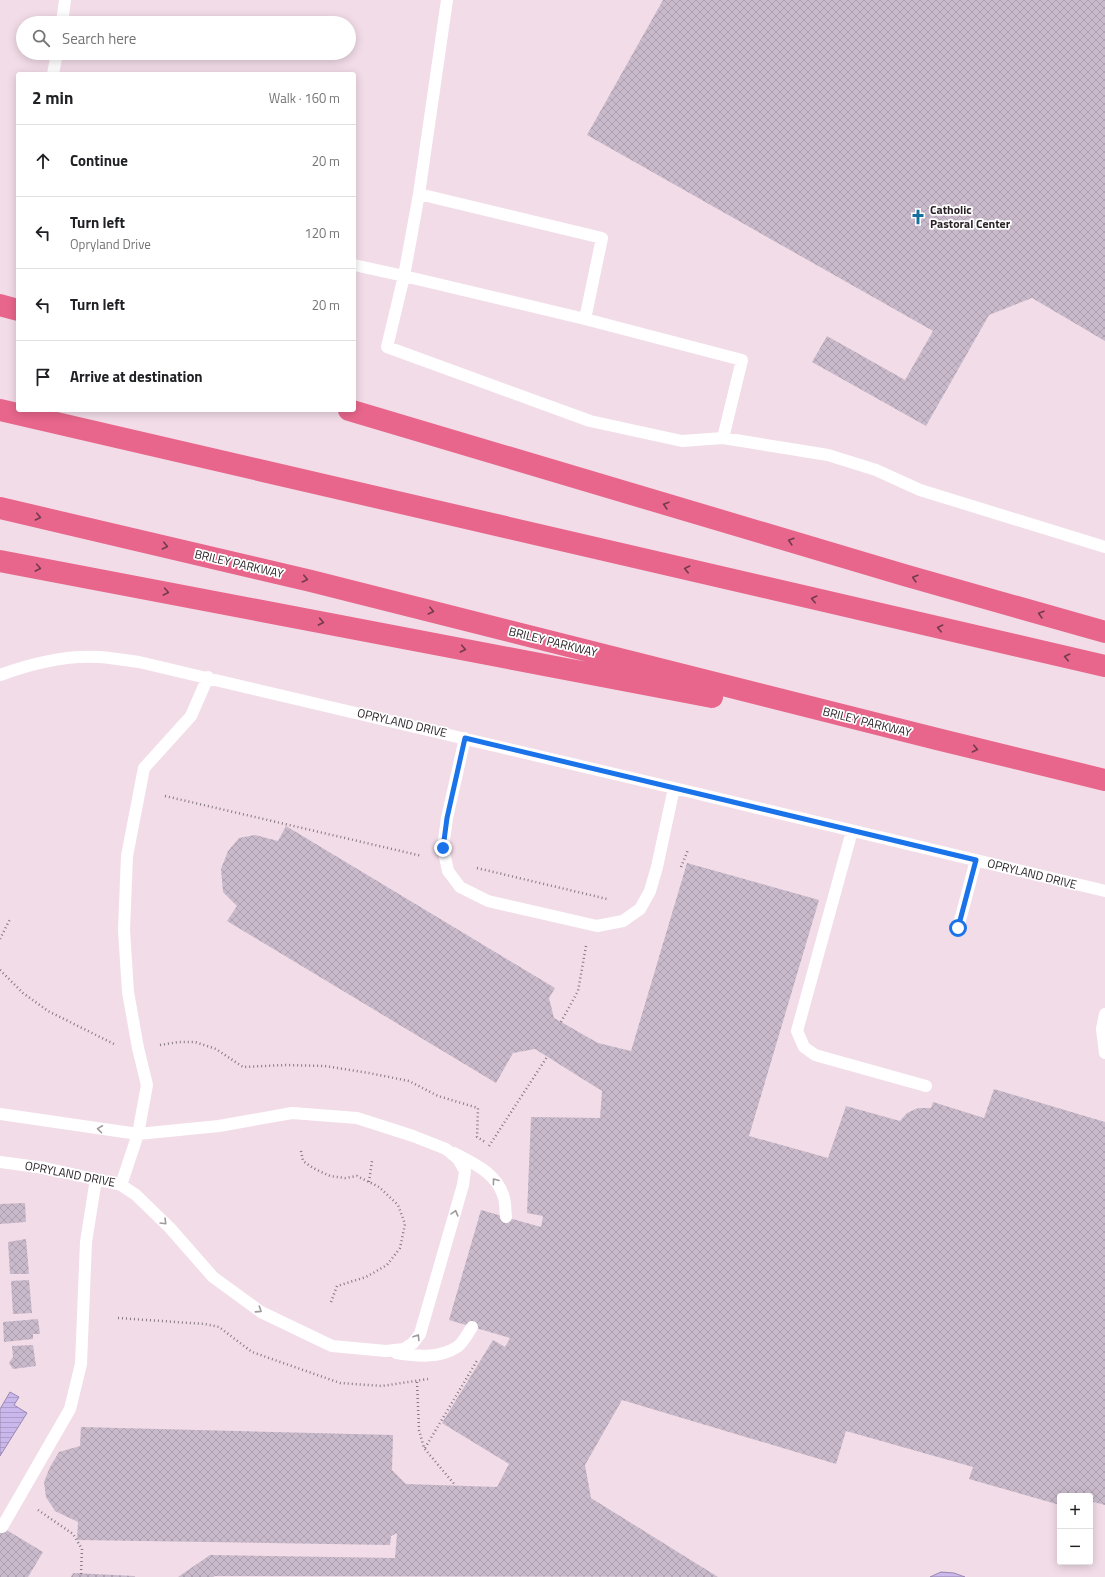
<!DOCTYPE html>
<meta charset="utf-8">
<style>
body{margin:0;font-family:"Titillium Web",sans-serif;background:#f6f6f6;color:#202124}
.controls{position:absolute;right:12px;bottom:12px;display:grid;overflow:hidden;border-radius:4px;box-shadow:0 2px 10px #0003}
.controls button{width:36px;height:36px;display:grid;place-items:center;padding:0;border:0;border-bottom:1px solid #e0e0e0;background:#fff;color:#202124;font:20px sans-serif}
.stop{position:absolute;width:12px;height:12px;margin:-9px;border:3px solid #1a73e8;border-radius:50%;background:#fff}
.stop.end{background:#1a73e8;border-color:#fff;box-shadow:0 1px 4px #0008}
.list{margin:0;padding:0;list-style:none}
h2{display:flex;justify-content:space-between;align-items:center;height:52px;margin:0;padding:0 16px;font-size:17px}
h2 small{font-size:13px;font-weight:400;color:#757577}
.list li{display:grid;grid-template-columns:26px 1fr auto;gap:12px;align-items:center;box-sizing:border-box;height:72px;padding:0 16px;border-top:1px solid #e0e0e0}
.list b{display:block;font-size:15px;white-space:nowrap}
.list p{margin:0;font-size:13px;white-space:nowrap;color:#757577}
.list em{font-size:13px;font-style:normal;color:#757577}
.icon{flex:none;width:22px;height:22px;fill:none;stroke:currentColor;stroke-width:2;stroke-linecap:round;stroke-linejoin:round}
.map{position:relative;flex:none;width:1105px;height:1577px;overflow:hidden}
.search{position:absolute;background:#fff;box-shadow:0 2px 10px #0003;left:16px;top:16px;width:340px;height:44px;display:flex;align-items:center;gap:10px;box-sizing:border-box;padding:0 14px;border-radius:22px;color:#757577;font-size:15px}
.panel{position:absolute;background:#fff;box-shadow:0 2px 10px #0003;left:16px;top:72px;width:340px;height:340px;border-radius:4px}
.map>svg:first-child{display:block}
.water{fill:url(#water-rules);stroke:#9989b0}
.building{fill:url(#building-cross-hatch)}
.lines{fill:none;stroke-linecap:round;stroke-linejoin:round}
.path{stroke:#867880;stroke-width:2.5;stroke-dasharray:1 3;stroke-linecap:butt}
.service{stroke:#fff;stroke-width:12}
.motorway{stroke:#e8668c;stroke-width:22}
.oneway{stroke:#743b4e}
.oneway2{stroke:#9e9a9c}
.route{stroke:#1a73e8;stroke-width:5}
.labels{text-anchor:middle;stroke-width:3.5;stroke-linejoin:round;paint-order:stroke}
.poi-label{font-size:12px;font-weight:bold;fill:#271f24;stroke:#fff;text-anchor:start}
.street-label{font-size:12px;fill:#271f24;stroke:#fff}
</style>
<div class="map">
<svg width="1105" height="1577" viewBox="0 0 1105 1577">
<defs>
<pattern id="water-rules" width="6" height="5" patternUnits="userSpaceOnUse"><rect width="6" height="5" fill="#cab7ec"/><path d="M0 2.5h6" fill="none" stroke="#ae9dca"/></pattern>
<pattern id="building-cross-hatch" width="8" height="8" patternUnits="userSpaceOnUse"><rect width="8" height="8" fill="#c9bacb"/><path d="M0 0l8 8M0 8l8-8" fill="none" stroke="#ad9fae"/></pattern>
</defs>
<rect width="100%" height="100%" fill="#f2dce8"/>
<!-- water -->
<path class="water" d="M10,1392L19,1397L14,1405L27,1413L0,1456V1409Z
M941,1572L954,1573L965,1577H930Z"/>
<!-- building -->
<path class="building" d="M663,0H1105V341L1032,298L989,315L926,426L812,362L827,336L905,380L933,331L587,135Z
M286,826L555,988L549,998L554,1018L598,1043L631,1051L687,863L819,900L749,1136L828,1158L846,1106L900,1121L907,1113L918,1108H931L933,1102L984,1118L994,1089L1105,1122V1505L1090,1501V1496H1060V1505L969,1479L973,1467L846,1431L836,1464L622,1400L585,1465L591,1498L718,1577L215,1576L213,1577H178L210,1555L395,1558L397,1533L391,1536L390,1545L77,1540L78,1522L55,1511L46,1497L44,1482L50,1467L59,1452L80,1446L81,1427L393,1435L392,1470L406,1484L497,1487L509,1464L442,1423L493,1340L505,1347L510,1338L449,1320L481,1210L541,1227L543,1216L527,1213L531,1117L600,1118L602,1091L535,1049L513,1053L496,1083L227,921L237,906L223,892L221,869L228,851L239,838L255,835L278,841Z
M25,1203L26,1222L0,1224V1204Z
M26,1239L29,1274H10L8,1242Z
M29,1280L32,1313L13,1314L11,1281Z
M38,1319L40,1334H33V1339L4,1342L3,1322Z
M33,1345L36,1366L13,1369L9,1363L13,1357L12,1346Z
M0,1526L43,1552L28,1577H0Z
M73,1573L135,1576V1577H71Z"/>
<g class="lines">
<!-- path -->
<path class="path" d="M165,796L422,856
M681,867L688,850
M477,868L607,899
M0,939L10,919
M0,970L23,993L48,1011L114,1044
M561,1022L578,991L586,946
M160,1045L179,1042H195L216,1049L243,1067L285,1065L325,1066L369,1073L409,1081L438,1096L478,1108L477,1137L485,1142
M489,1146L547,1057
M301,1151L303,1161L313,1168L330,1176L345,1178L357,1176L379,1187L398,1205L405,1224L400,1248L387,1265L366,1277L337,1286L331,1302
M369,1182L372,1161
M118,1318L205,1324L219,1327L252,1352L340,1383L382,1386L428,1379
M417,1382L419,1430L424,1448L455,1485
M425,1448L478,1359
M38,1510L73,1534L82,1549L81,1574"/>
<!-- service -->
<path class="service" d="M62,23L65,0
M53,74L57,53
M419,194L404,276L387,347L590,421L682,441L723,438L828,455L876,470L920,490L1105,547
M354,265L404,276L585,319L602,238L419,194L447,0
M585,319L742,360L723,438
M0,675C30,664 67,655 99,657C112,658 125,660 139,662L674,788L1105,891
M465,738L447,818L443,848L448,871L460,887L488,901L597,926L623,921L640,909L650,891L657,867L674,788
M852,831L797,1031L804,1047L815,1055L926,1086
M958,928L976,860
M1105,1014L1102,1029L1105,1053
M0,1114L138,1134L219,1126L292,1113L357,1118L413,1136L446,1149L458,1159L465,1171L463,1185L420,1334L413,1343L404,1349L386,1351L332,1346L261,1312L213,1277L170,1228L136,1195L121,1185L45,1168L0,1162
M454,1153C473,1163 496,1173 503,1195C506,1202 505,1210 506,1217
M121,1185L138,1134L147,1085L138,1048L128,992L124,930L127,856L144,768L191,716L208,677
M396,1353C416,1356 439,1359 457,1347C463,1343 468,1333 472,1327
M2,1527L70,1409L81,1364L86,1242L96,1179"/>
<!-- motorway -->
<path class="motorway" d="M0,305L18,310
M0,410L1105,666
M349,410L904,575L1105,632
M0,508L311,581L937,739L1105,780
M0,561L712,697"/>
</g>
<!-- one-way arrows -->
<defs><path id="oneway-chevron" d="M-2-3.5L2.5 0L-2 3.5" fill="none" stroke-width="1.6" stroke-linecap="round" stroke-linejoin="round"/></defs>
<g class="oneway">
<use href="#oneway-chevron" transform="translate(666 505) rotate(-163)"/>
<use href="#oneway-chevron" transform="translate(38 517) rotate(13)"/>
<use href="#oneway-chevron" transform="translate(791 541) rotate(-163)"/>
<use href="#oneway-chevron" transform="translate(165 546) rotate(13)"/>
<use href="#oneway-chevron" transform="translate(38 568) rotate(11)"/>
<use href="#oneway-chevron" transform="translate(687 569) rotate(-167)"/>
<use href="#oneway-chevron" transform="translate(915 578) rotate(-164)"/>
<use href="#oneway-chevron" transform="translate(305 579) rotate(13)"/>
<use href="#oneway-chevron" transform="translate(166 592) rotate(11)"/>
<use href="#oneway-chevron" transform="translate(814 599) rotate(-167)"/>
<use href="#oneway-chevron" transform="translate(431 611) rotate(14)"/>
<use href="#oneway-chevron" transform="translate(1041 614) rotate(-164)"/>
<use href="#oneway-chevron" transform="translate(321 622) rotate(11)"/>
<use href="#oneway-chevron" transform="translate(940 628) rotate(-167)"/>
<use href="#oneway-chevron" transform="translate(463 649) rotate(11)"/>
<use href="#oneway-chevron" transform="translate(1067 657) rotate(-167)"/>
<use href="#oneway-chevron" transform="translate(975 749) rotate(13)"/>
</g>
<g class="oneway2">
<use href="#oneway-chevron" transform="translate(100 1129) rotate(-172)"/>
<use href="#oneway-chevron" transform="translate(495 1181) rotate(-127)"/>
<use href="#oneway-chevron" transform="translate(455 1213) rotate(-74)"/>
<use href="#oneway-chevron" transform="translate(164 1222) rotate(45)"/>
<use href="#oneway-chevron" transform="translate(259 1310) rotate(33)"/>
<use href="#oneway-chevron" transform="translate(417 1337) rotate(-58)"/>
</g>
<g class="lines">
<!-- route -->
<path class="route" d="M443,848L447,818L465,738L976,860L958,928"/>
</g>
<!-- icons -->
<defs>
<symbol id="church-bare" viewBox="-9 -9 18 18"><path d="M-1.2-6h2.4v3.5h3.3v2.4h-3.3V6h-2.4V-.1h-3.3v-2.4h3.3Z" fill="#146f9e" stroke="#fff" stroke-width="2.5" paint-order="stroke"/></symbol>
</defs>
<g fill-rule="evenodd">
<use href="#church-bare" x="907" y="206" width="22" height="22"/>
</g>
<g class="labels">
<!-- poi labels -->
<g class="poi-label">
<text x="930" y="214">Catholic<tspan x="930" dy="14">Pastoral Center</tspan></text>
</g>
<!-- street labels -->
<g class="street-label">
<text transform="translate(239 564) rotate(13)" y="4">BRILEY PARKWAY</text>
<text transform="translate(553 642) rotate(14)" y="4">BRILEY PARKWAY</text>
<text transform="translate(867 722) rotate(14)" y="4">BRILEY PARKWAY</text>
<text transform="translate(402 723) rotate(13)" y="4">OPRYLAND DRIVE</text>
<text transform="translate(1032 874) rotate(14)" y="4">OPRYLAND DRIVE</text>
<text transform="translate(70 1174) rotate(11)" y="4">OPRYLAND DRIVE</text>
</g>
</g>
</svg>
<div class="controls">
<button>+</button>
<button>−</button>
</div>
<div class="stop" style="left:958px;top:928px"></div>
<div class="stop end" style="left:443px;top:848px"></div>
<div class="search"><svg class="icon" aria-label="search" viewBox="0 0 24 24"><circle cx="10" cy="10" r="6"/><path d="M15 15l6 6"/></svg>Search here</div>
<section class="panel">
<h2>2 min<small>Walk · 160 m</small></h2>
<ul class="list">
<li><svg class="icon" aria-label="ahead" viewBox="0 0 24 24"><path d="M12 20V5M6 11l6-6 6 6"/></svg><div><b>Continue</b></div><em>20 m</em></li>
<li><svg class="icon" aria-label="left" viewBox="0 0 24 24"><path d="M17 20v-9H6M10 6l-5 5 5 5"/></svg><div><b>Turn left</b><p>Opryland Drive</p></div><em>120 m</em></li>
<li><svg class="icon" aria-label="left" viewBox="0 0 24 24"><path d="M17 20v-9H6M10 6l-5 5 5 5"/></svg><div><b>Turn left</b></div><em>20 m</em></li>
<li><svg class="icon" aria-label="arrive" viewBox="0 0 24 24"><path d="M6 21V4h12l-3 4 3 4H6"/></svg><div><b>Arrive at destination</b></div></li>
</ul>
</section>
</div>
